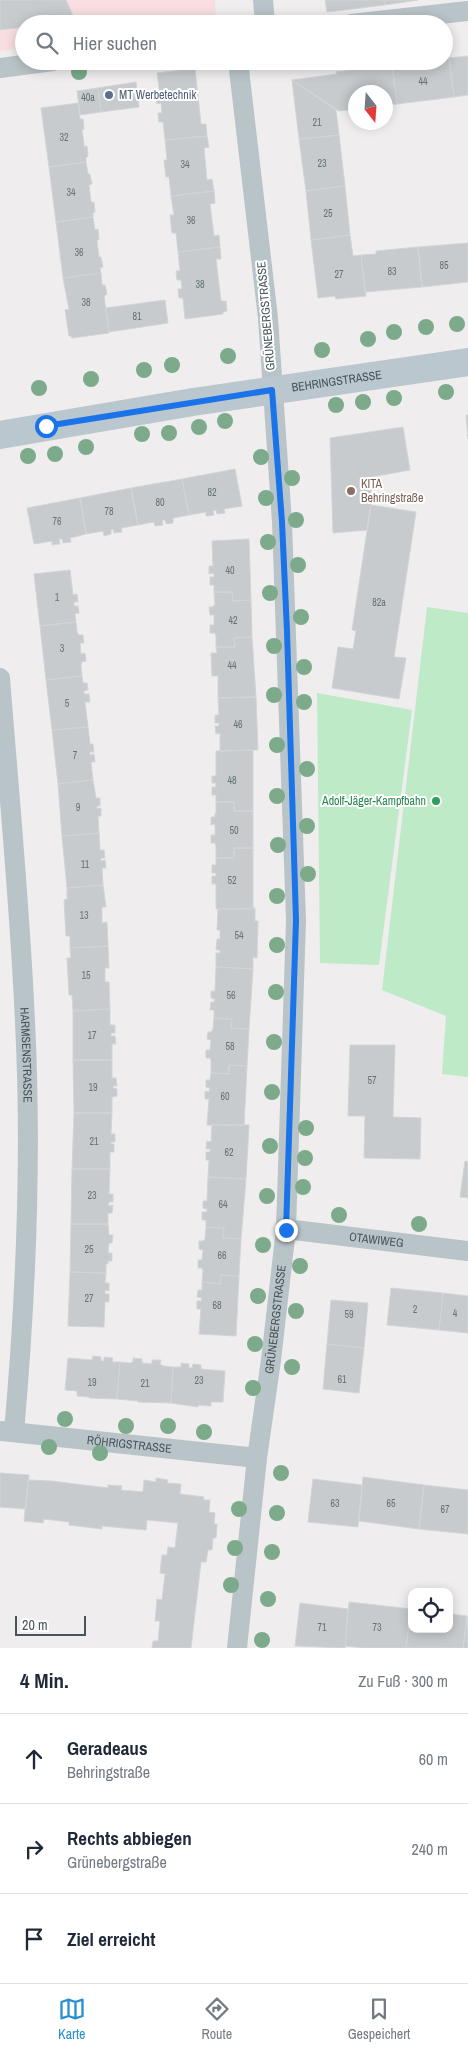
<!DOCTYPE html>
<html lang="de">
<meta charset="utf-8">
<style>
body{margin:0;font-family:"Archivo Narrow",sans-serif;background:#f2f2f3;color:#1f2937}
.controls{position:absolute;right:15px;bottom:15px;display:grid;overflow:hidden;border-radius:10px;box-shadow:0 2px 12px #0003}
.controls button{width:45px;height:45px;display:grid;place-items:center;padding:0;border:0;border-bottom:1px solid #e0e1e3;background:#fff;color:#1f2937;font:25px sans-serif}
.compass{position:absolute;left:348px;top:85px;width:45px;height:45px;border-radius:50%;background:#fff;box-shadow:0 2px 12px #0003;rotate:163deg}
.scale{position:absolute;left:15px;bottom:12px;width:71px;box-sizing:border-box;padding-left:5px;border:2px solid #475459;border-top:0;font-size:14px;line-height:18px;white-space:nowrap;color:#475459;-webkit-text-stroke:4px #fff;paint-order:stroke}
.stop{position:absolute;width:15px;height:15px;margin:-11px;border:4px solid #1a73e8;border-radius:50%;background:#fff}
.stop.end{background:#1a73e8;border-color:#fff;box-shadow:0 1px 5px #0008}
.list{margin:0;padding:0;list-style:none}
h2{display:flex;justify-content:space-between;align-items:center;height:65px;margin:0;padding:0 20px;font-size:21px}
h2 small{font-size:16px;font-weight:400;color:#747a83}
.list li{display:grid;grid-template-columns:32px 1fr auto;gap:15px;align-items:center;box-sizing:border-box;height:90px;padding:0 20px;border-top:1px solid #e0e1e3}
.list b{display:block;font-size:19px;white-space:nowrap}
.list p{margin:0;font-size:16px;white-space:nowrap;color:#747a83}
.list em{font-size:16px;font-style:normal;color:#747a83}
.icon{flex:none;width:28px;height:28px;fill:none;stroke:currentColor;stroke-width:2;stroke-linecap:round;stroke-linejoin:round}
.map{position:relative;flex:none;width:468px;height:1648px;overflow:hidden}
.search{position:absolute;background:#fff;box-shadow:0 2px 12px #0003;left:15px;right:15px;top:15px;height:55px;display:flex;align-items:center;gap:12px;box-sizing:border-box;padding:0 18px;border-radius:28px;color:#747a83;font-size:19px}
.sheet{height:335px;background:#fff}
nav{display:flex;justify-content:space-around;align-items:center;box-sizing:border-box;height:70px;border-top:1px solid #e0e1e3;background:#fff;font-size:14px;color:#747a83}
nav a{display:grid;justify-items:center;gap:2px}
nav .on{color:#2890cf}
.map>svg:first-child{display:block}
.medical{fill:#f8dee1}
.green{fill:#beeac7}
.building{fill:#c7cbce;stroke:#d1d5d8}
.lines{fill:none;stroke-linecap:round;stroke-linejoin:round}
.street{stroke:#b9c4c9;stroke-width:20}
.secondary{stroke:#bac7ce;stroke-width:28}
.tree{fill:#7caa8a}
.route{stroke:#1a73e8;stroke-width:6}
.service-dot{fill:#5c6f8a;stroke:#fff;stroke-width:2}
.education-dot{fill:#8d6e63;stroke:#fff;stroke-width:2}
.leisure-dot{fill:#2e9e5b;stroke:#fff;stroke-width:2}
.labels{text-anchor:middle;stroke-width:4;stroke-linejoin:round;paint-order:stroke}
.number-label{font-size:10px;fill:#677276}
.service-label{font-size:12px;fill:#4e5e75;stroke:#fff;text-anchor:start}
.street-label{font-size:12px;fill:#475459;stroke:#fff}
.education-label{font-size:12px;fill:#785e54;stroke:#fff;text-anchor:start}
.leisure-label{font-size:12px;fill:#27864d;stroke:#fff;text-anchor:end}
</style>
<div class="map">
<svg width="468" height="1648" viewBox="0 0 468 1648">
<rect width="100%" height="100%" fill="#efeded"/>
<!-- medical -->
<path class="medical" d="M0,0H215L216,22L202,24H24V48L0,51Z"/>
<!-- green -->
<path class="green" d="M427,607L468,613V1077L442,1074L446,1016L382,990Z
M317,693L412,710L379,965L320,963Z"/>
<!-- building -->
<path class="building" d="M0,0H66L75,20L46,24H24V27L0,30Z
M325,0H384L385,5L327,12Z
M384,0H418L385,5Z
M468,56V95L454,97L449,58Z
M449,58L454,97L397,104L392,65L426,61H444V59Z
M192,65V69H195L201,124H206L207,136L165,140L163,122H159L158,113H162L161,103L157,104L156,95H160L157,73L182,70L181,66Z
M392,65L397,104L386,105V92H356V109L339,111L292,80L337,74L336,72Z
M292,80L336,110L339,135L299,139Z
M136,82L139,107L101,112L98,88Z
M98,88L101,112L80,115L77,91Z
M78,103L80,119H83L84,129L82,130L84,144V147L87,146L88,156L86,158V162L49,167L41,108Z
M339,135L345,186L306,191L299,139Z
M207,136L209,147L204,148L207,180L212,179L214,191L171,196L169,177H166L164,160H167L165,140Z
M86,162L88,174H90L92,184L89,185L91,202H94L95,212L93,213V217L56,222L49,167Z
M345,186L350,235L311,240L306,191Z
M214,191L215,203L210,204L214,236L219,235L220,247L178,252L176,233H172L170,215H174L171,196Z
M93,217L95,230L98,229L99,239L97,241L99,257H101L103,267L100,268L101,273L63,278L56,222Z
M350,235L353,256L361,255L366,296L336,299L335,296L318,298L311,240Z
M468,243V282L422,287L418,247Z
M220,247L221,259H216L221,301H226L227,311L223,312V314L185,319L183,298H179L178,289H182L181,280H177L176,271H180L178,252Z
M418,247L422,287L365,292L361,255L376,254V251Z
M101,273L102,285H105L107,294L104,296L109,333L72,338L71,336H69L65,310L69,309L63,278Z
M165,300L168,323L109,332L106,308Z
M466,415H468V439Z
M403,427L410,470L371,477V505L367,530L333,533L330,438Z
M235,469L242,506L224,509L225,513L217,514L216,510L213,511L214,515L206,516V512L189,515L182,479Z
M182,479L189,515L173,518V523L166,524L165,520H162L163,525L155,526L154,522L138,525L131,488Z
M131,488L138,525L121,528L122,532L114,533L113,529L111,530V534L104,536L103,531L86,534L80,498Z
M80,498L86,534L70,538L71,542L63,543L62,539H59L60,544L52,545V541L34,544L27,508Z
M371,505L416,512L394,657L406,658L399,699L332,688L338,647L353,649L356,631L352,630Z
M249,539L251,600L233,601L232,592H214V585H210V577H214V573L209,574V566H213L212,541Z
M70,570L73,595L77,594L78,602H74V606H78L79,613L75,614L76,622L40,626L34,574Z
M214,592H232L233,601L251,600L252,637L234,638L235,647H216V636L215,633H210V625H214V615H210L209,607H213L215,604Z
M76,622L77,632L79,635H83L84,643H80L81,654L85,653L86,661L82,662L81,665L82,676L46,680L40,626Z
M252,637L256,697L218,698V676H212L211,653H217L216,647H235L234,638Z
M82,676L83,683H87L88,690L84,691V694H89L90,702H85L88,727L52,730L46,680Z
M256,697L258,750L220,751V733L216,734L215,726H219V723H215V715H219L218,698Z
M88,727L90,744H93L94,752H90V755L94,754L95,762H91L93,780L58,784L52,730Z
M253,750V811H234V802H216V795H212V787H216V783H212V776H216V751Z
M93,780L96,798H100V806H97V809L101,808V816H98L99,833L62,836L58,784Z
M216,802H234V811H253V848H234V858H216V846L215,843H211V835H215V824L211,825V817H215V813L216,814Z
M99,833L100,850H104L105,858H101V861L105,860L106,868H102L103,885L67,888L62,836Z
M234,848H253V909H216V884H212V876H216V873H212V865H216V858H234Z
M103,885L106,907H102V923L107,922L108,946L70,948V936H66L64,900L67,899V888Z
M253,908H255V921H258L257,958L253,957V969L216,967V953H220V950H216L217,939H220V930H217L218,909Z
M108,946L109,968H105V982H109L110,1009L73,1011L72,995H69L67,958H71L70,948Z
M216,967L253,969L249,1029L231,1028L232,1019L214,1018V1010H210L211,1002H214L215,999L211,998V991H215Z
M110,1009V1025H115V1033H111V1036H115L116,1044H112V1060H73V1011Z
M214,1018L232,1019L231,1028L249,1029L247,1066L229,1065V1074L211,1073V1061L210,1058H206V1050H210L211,1040L207,1039L208,1032H211L213,1029Z
M350,1045H395L393,1117L421,1118L420,1159L364,1158L365,1116H348Z
M73,1060H112V1078H116L117,1086H113V1088L117,1089V1096L112,1097V1113H74Z
M229,1065L247,1066L244,1126L207,1125L209,1099H205V1091L209,1092L210,1088L206,1087V1080H210L211,1073L229,1074Z
M74,1113H112L111,1134H115V1142H111V1144H114V1152H110V1169H72Z
M212,1124L249,1125L246,1179L208,1177L209,1160H206V1152H210V1149H206L207,1141L211,1142Z
M465,1161L468,1162V1198L460,1197Z
M72,1169H110L109,1194H113V1202H109L108,1206L113,1205L112,1213H108V1224H71Z
M208,1177L246,1179L241,1239L223,1238L224,1228L206,1227V1220H202V1212H207V1209L203,1208V1201H207Z
M71,1224H108L109,1235H113L112,1243H109L108,1253H112V1261H108V1264H106V1273L70,1272Z
M206,1227L224,1228L223,1238L241,1239L239,1276L221,1275L220,1284L202,1282L203,1271L202,1268H198V1260H202L203,1250L199,1249V1241H203L205,1239Z
M70,1272L106,1273L105,1283H109V1291L105,1290V1294H109V1302H105L104,1327L68,1326Z
M221,1275L239,1276L236,1336L199,1334L201,1309H197V1301H201L202,1298L197,1297L198,1290H202V1282L220,1284Z
M391,1288L443,1293L439,1330L387,1325Z
M443,1293L468,1296V1333L439,1330Z
M331,1300L368,1303L364,1348L327,1344Z
M327,1344L364,1348L359,1393L323,1389Z
M93,1356L101,1357V1361H104V1357L113,1358L112,1362H120L117,1399L89,1398V1397L77,1396V1391L65,1390L68,1358L92,1360Z
M133,1358L142,1359V1363L152,1364V1360H161L160,1364L163,1366L173,1367L171,1403L138,1402V1401L117,1399L120,1362L130,1363L133,1362Z
M181,1363L189,1364V1368H192L193,1364L201,1365V1369L225,1371L223,1402H211V1406L198,1405V1407L171,1403L173,1367H181Z
M0,1473L29,1475L26,1509L0,1507Z
M363,1477L424,1485L419,1529L359,1521Z
M156,1478L168,1480L167,1483L181,1484L180,1494L204,1497L203,1500H210L209,1512L215,1513L214,1524H217L216,1538H213L212,1550H208L206,1562H201L191,1648H152L153,1641H158L160,1621H155L157,1599L162,1600L165,1574L160,1573L162,1555H167L168,1547L175,1548L178,1523L147,1520L146,1530L102,1526V1529L69,1525V1522L44,1519L43,1523L24,1521L28,1480L51,1481L108,1488V1485L122,1486L121,1490L143,1492L144,1480L156,1482Z
M313,1479L362,1485L358,1527L308,1522Z
M424,1485L468,1490V1534L419,1529Z
M349,1602L411,1609L406,1648H364L345,1646Z
M300,1603L348,1609L345,1648L295,1646Z
M411,1609L412,1629H449V1614L467,1616L463,1648H406Z
M467,1616L468,1648H463Z"/>
<g class="lines">
<!-- street -->
<g class="street">
<path d="M263,0L265,24"/>
<path d="M351,24L468,11"/>
<path d="M0,68L53,61"/>
<path id="s1" d="M0,678C9,793 20,907 25,1022C32,1159 26,1296 14,1432"/>
<path id="s2" d="M286,1229L468,1251"/>
<path id="s3" d="M2,1431L257,1458"/>
<path id="s4" d="M237,1648L257,1458L271,1360L286,1229L296,920L282,522L268,318L238,61"/>
</g>
<!-- secondary -->
<path class="secondary" id="s5" d="M0,435L193,402L468,362"/>
</g>
<!-- trees -->
<g class="tree">
<circle cx="79" cy="72" r="8"/>
<circle cx="457" cy="324" r="8"/>
<circle cx="426" cy="327" r="8"/>
<circle cx="394" cy="332" r="8"/>
<circle cx="368" cy="339" r="8"/>
<circle cx="322" cy="350" r="8"/>
<circle cx="228" cy="356" r="8"/>
<circle cx="172" cy="365" r="8"/>
<circle cx="144" cy="370" r="8"/>
<circle cx="91" cy="379" r="8"/>
<circle cx="39" cy="388" r="8"/>
<circle cx="446" cy="392" r="8"/>
<circle cx="394" cy="398" r="8"/>
<circle cx="363" cy="402" r="8"/>
<circle cx="336" cy="405" r="8"/>
<circle cx="225" cy="421" r="8"/>
<circle cx="199" cy="427" r="8"/>
<circle cx="169" cy="433" r="8"/>
<circle cx="142" cy="434" r="8"/>
<circle cx="86" cy="447" r="8"/>
<circle cx="55" cy="454" r="8"/>
<circle cx="28" cy="456" r="8"/>
<circle cx="261" cy="457" r="8"/>
<circle cx="292" cy="478" r="8"/>
<circle cx="266" cy="498" r="8"/>
<circle cx="296" cy="520" r="8"/>
<circle cx="268" cy="542" r="8"/>
<circle cx="298" cy="565" r="8"/>
<circle cx="270" cy="593" r="8"/>
<circle cx="301" cy="617" r="8"/>
<circle cx="274" cy="646" r="8"/>
<circle cx="304" cy="667" r="8"/>
<circle cx="274" cy="695" r="8"/>
<circle cx="304" cy="702" r="8"/>
<circle cx="277" cy="745" r="8"/>
<circle cx="307" cy="769" r="8"/>
<circle cx="277" cy="796" r="8"/>
<circle cx="307" cy="826" r="8"/>
<circle cx="278" cy="845" r="8"/>
<circle cx="308" cy="874" r="8"/>
<circle cx="277" cy="896" r="8"/>
<circle cx="277" cy="945" r="8"/>
<circle cx="276" cy="992" r="8"/>
<circle cx="274" cy="1042" r="8"/>
<circle cx="272" cy="1092" r="8"/>
<circle cx="306" cy="1128" r="8"/>
<circle cx="270" cy="1146" r="8"/>
<circle cx="305" cy="1158" r="8"/>
<circle cx="303" cy="1187" r="8"/>
<circle cx="267" cy="1196" r="8"/>
<circle cx="339" cy="1215" r="8"/>
<circle cx="419" cy="1224" r="8"/>
<circle cx="263" cy="1245" r="8"/>
<circle cx="300" cy="1266" r="8"/>
<circle cx="258" cy="1296" r="8"/>
<circle cx="296" cy="1311" r="8"/>
<circle cx="255" cy="1344" r="8"/>
<circle cx="292" cy="1367" r="8"/>
<circle cx="253" cy="1388" r="8"/>
<circle cx="65" cy="1419" r="8"/>
<circle cx="126" cy="1426" r="8"/>
<circle cx="168" cy="1426" r="8"/>
<circle cx="204" cy="1432" r="8"/>
<circle cx="49" cy="1447" r="8"/>
<circle cx="100" cy="1453" r="8"/>
<circle cx="281" cy="1473" r="8"/>
<circle cx="239" cy="1509" r="8"/>
<circle cx="277" cy="1513" r="8"/>
<circle cx="235" cy="1548" r="8"/>
<circle cx="272" cy="1552" r="8"/>
<circle cx="231" cy="1585" r="8"/>
<circle cx="268" cy="1599" r="8"/>
<circle cx="262" cy="1640" r="8"/>
</g>
<g class="lines">
<!-- route -->
<path class="route" d="M46,426L272,390L282,522L287,631L296,920L286,1230"/>
</g>
<!-- markers -->
<circle class="service-dot" cx="109" cy="95" r="5"/>
<circle class="education-dot" cx="351" cy="491" r="5"/>
<circle class="leisure-dot" cx="436" cy="801" r="5"/>
<g class="labels">
<!-- number labels -->
<g class="number-label">
<text x="423" y="85">44</text>
<text x="88" y="101">40a</text>
<text x="317" y="126">21</text>
<text x="64" y="141">32</text>
<text x="322" y="167">23</text>
<text x="185" y="168">34</text>
<text x="71" y="196">34</text>
<text x="328" y="217">25</text>
<text x="191" y="224">36</text>
<text x="79" y="256">36</text>
<text x="444" y="269">85</text>
<text x="392" y="275">83</text>
<text x="339" y="278">27</text>
<text x="200" y="288">38</text>
<text x="86" y="306">38</text>
<text x="137" y="320">81</text>
<text x="212" y="496">82</text>
<text x="160" y="506">80</text>
<text x="109" y="515">78</text>
<text x="57" y="525">76</text>
<text x="230" y="574">40</text>
<text x="57" y="601">1</text>
<text x="379" y="606">82a</text>
<text x="233" y="624">42</text>
<text x="62" y="652">3</text>
<text x="232" y="669">44</text>
<text x="67" y="707">5</text>
<text x="238" y="728">46</text>
<text x="75" y="759">7</text>
<text x="232" y="784">48</text>
<text x="78" y="811">9</text>
<text x="234" y="834">50</text>
<text x="85" y="868">11</text>
<text x="232" y="884">52</text>
<text x="84" y="919">13</text>
<text x="239" y="939">54</text>
<text x="86" y="979">15</text>
<text x="231" y="999">56</text>
<text x="92" y="1039">17</text>
<text x="230" y="1050">58</text>
<text x="372" y="1084">57</text>
<text x="93" y="1091">19</text>
<text x="225" y="1100">60</text>
<text x="94" y="1145">21</text>
<text x="229" y="1156">62</text>
<text x="92" y="1199">23</text>
<text x="223" y="1208">64</text>
<text x="89" y="1253">25</text>
<text x="222" y="1259">66</text>
<text x="89" y="1302">27</text>
<text x="217" y="1309">68</text>
<text x="415" y="1313">2</text>
<text x="455" y="1317">4</text>
<text x="349" y="1318">59</text>
<text x="342" y="1383">61</text>
<text x="199" y="1384">23</text>
<text x="92" y="1386">19</text>
<text x="145" y="1387">21</text>
<text x="335" y="1507">63</text>
<text x="391" y="1507">65</text>
<text x="445" y="1513">67</text>
<text x="322" y="1631">71</text>
<text x="377" y="1631">73</text>
</g>
<!-- service labels -->
<g class="service-label">
<text x="119" y="99">MT Werbetechnik</text>
</g>
<!-- street labels -->
<g class="street-label">
<text transform="translate(266 316) rotate(-95)" y="4">GRÜNEBERGSTRASSE</text>
<text dy="4" stroke="none"><textPath href="#s5" startOffset="341">BEHRINGSTRASSE</textPath></text>
<text dy="4" stroke="none"><textPath href="#s1" startOffset="378">HARMSENSTRASSE</textPath></text>
<text dy="4" stroke="none"><textPath href="#s2" startOffset="91">OTAWIWEG</textPath></text>
<text dy="4" stroke="none"><textPath href="#s4" startOffset="331">GRÜNEBERGSTRASSE</textPath></text>
<text dy="4" stroke="none"><textPath href="#s3" startOffset="128">RÖHRIGSTRASSE</textPath></text>
</g>
<!-- education labels -->
<g class="education-label">
<text x="361" y="488">KITA<tspan x="361" dy="14">Behringstraße</tspan></text>
</g>
<!-- leisure labels -->
<g class="leisure-label">
<text x="426" y="805">Adolf-Jäger-Kampfbahn</text>
</g>
</g>
</svg>
<div class="controls">
<button><svg class="icon" aria-label="locate" viewBox="0 0 24 24"><circle cx="12" cy="12" r="6"/><path d="M12 2v4M12 18v4M2 12h4M18 12h4"/></svg></button>
</div>
<svg class="compass" viewBox="-18 -18 36 36"><path d="M0-13l5 13h-10z" fill="#e53935"/><path d="M0 13l5-13h-10z" fill="#747a83"/></svg>
<div class="scale">20 m</div>
<div class="stop" style="left:46px;top:426px"></div>
<div class="stop end" style="left:286px;top:1230px"></div>
<div class="search"><svg class="icon" aria-label="search" viewBox="0 0 24 24"><circle cx="10" cy="10" r="6"/><path d="M15 15l6 6"/></svg>Hier suchen</div>
</div>
<section class="sheet">
<h2>4 Min.<small>Zu Fuß · 300 m</small></h2>
<ul class="list">
<li><svg class="icon" aria-label="ahead" viewBox="0 0 24 24"><path d="M12 20V5M6 11l6-6 6 6"/></svg><div><b>Geradeaus</b><p>Behringstraße</p></div><em>60 m</em></li>
<li><svg class="icon" aria-label="right" viewBox="0 0 24 24"><path d="M7 20v-9h11M14 6l5 5-5 5"/></svg><div><b>Rechts abbiegen</b><p>Grünebergstraße</p></div><em>240 m</em></li>
<li><svg class="icon" aria-label="arrive" viewBox="0 0 24 24"><path d="M6 21V4h12l-3 4 3 4H6"/></svg><div><b>Ziel erreicht</b></div></li>
</ul>
</section>
<nav>
<a class="on"><svg class="icon" aria-label="map" viewBox="0 0 24 24"><path d="M3 6l6-2 6 2 6-2v14l-6 2-6-2-6 2zM9 4v14M15 6v14"/></svg>Karte</a>
<a><svg class="icon" aria-label="directions" viewBox="0 0 24 24"><path d="M12 3l9 9-9 9-9-9zM9 14v-3h6M13 9l2 2-2 2"/></svg>Route</a>
<a><svg class="icon" aria-label="saved" viewBox="0 0 24 24"><path d="M7 4h10v16l-5-4-5 4z"/></svg>Gespeichert</a>
</nav>
